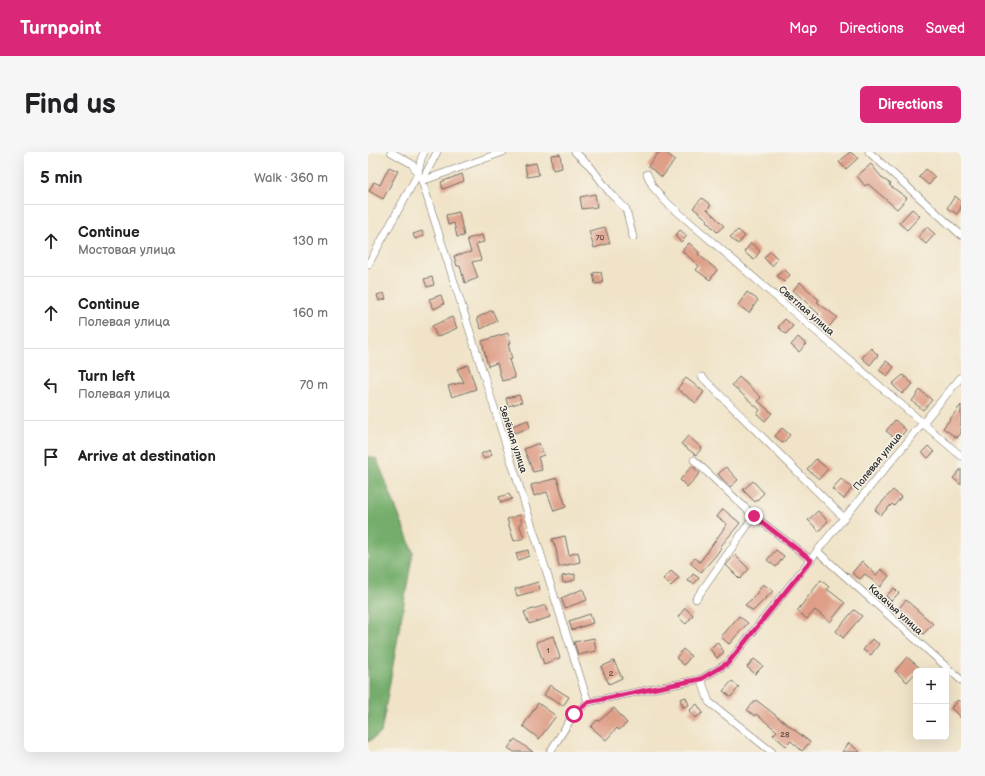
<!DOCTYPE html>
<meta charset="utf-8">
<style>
body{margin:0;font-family:"Balsamiq Sans",sans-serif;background:#f6f6f6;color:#202124}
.controls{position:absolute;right:12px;bottom:12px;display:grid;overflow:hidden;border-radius:6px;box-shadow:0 4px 16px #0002}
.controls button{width:36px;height:36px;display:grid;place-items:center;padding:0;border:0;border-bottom:1px solid #e0e0e0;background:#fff;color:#202124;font:20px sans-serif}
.stop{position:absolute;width:12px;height:12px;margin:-9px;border:3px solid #db2777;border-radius:50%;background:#fff}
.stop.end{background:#db2777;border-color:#fff;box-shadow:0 1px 4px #0008}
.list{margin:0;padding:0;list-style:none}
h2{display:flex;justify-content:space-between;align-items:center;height:52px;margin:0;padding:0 16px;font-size:17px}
h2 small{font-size:13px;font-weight:400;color:#757577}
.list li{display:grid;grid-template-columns:26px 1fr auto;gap:12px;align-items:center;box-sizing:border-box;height:72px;padding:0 16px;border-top:1px solid #e0e0e0}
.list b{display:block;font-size:15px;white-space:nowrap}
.list p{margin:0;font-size:13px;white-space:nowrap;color:#757577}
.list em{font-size:13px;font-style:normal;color:#757577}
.icon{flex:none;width:22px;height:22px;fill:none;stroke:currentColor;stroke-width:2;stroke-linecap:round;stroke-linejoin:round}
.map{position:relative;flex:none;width:593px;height:600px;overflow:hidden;border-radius:6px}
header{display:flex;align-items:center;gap:24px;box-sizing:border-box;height:56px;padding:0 20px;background:#db2777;color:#fff}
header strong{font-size:19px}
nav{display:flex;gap:22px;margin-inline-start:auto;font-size:14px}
.intro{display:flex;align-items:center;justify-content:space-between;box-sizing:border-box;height:96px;padding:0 24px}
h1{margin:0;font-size:28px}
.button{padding:10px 18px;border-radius:6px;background:#db2777;color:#fff;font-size:14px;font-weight:700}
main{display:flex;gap:24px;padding:0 24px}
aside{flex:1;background:#fff;border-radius:6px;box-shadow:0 4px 16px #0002}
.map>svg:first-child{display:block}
.forest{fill:#74ad6c;stroke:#506c4c}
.building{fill:#de9e87}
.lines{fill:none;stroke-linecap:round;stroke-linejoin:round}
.minor-casing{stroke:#706b62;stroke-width:8}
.minor{stroke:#fff;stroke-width:7}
.route{stroke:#db2777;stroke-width:5}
.labels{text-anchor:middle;stroke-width:3;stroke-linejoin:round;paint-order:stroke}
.number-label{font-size:8px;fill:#584842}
.street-label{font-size:10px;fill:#2b2b2b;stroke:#f7f3e8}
</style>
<header>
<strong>Turnpoint</strong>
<nav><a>Map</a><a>Directions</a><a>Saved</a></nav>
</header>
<div class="intro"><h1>Find us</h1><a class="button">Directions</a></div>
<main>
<aside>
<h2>5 min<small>Walk · 360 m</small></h2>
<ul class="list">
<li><svg class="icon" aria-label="ahead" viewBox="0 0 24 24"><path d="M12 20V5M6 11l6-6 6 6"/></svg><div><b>Continue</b><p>Мостовая улица</p></div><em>130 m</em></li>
<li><svg class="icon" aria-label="ahead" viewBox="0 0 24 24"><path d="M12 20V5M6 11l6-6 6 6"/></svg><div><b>Continue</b><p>Полевая улица</p></div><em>160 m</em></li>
<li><svg class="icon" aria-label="left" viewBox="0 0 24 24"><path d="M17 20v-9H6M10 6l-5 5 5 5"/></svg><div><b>Turn left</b><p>Полевая улица</p></div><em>70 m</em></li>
<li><svg class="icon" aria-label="arrive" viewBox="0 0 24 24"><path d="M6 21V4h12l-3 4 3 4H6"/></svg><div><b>Arrive at destination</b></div></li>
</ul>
</aside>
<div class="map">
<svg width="593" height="600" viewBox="0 0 593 600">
<rect width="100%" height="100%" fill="#f7f3e8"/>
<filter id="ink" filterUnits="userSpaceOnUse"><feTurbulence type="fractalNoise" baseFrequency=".025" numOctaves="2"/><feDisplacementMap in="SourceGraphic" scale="8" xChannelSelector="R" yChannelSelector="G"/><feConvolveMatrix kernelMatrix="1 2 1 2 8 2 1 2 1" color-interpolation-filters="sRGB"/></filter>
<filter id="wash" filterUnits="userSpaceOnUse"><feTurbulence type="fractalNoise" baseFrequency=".012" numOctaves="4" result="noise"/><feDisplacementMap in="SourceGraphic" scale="16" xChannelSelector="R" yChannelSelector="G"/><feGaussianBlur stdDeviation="0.9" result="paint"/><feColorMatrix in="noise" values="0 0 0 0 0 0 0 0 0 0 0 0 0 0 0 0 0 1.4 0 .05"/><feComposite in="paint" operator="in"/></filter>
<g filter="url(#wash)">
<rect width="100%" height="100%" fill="#f0e3c7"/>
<!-- forest -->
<path class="forest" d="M0,304L9,307L45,400L13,581L0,590Z"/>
<g id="blocks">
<!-- building -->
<path class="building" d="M291,0H297L307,8L294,25L280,14Z
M482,0L490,6L478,17L471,10Z
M192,2L194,16L185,18L183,3Z
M168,11L171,23L159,25L157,13Z
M503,12L515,27L523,32L521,33L539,46L529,57L500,32L497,34L489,24Z
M21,15L30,19L15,47L1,39L6,30L12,33Z
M558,17L567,25L561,33L551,25Z
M94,22L96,29L75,37L73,30Z
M227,42L229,55L214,57L212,45Z
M587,44L593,49V56L589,62L579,56Z
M334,46L343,53L339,57L356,74L349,80L338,69L340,68L325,56Z
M544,57L552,64L539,78L531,71Z
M91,60L96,84L89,85L86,71L80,73L78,63Z
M237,75L242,91L226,96L221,79Z
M559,75L567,82L558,92L550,85Z
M312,78L319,84L313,90L307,84Z
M370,78L377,84L370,92L362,85Z
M54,79L56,84L47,87L45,82Z
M114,83L116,90L108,92L113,108L104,110L110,126L97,131L92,114H89L86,104L103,100L99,87Z
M321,91L331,100L330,102L349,118L342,128L328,118L331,114L314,99Z
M383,91L392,99L386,108L376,100Z
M402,99L410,107L404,114L396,106Z
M416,117L422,123L416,130L409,124Z
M233,120L235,131L227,132L225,121Z
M64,125L66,133L59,135L56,127Z
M432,130L451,148L449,150L469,165L460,176L448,165L451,162L425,138Z
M379,140L390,148L381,161L370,153Z
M16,141L18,147L11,149L9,143Z
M73,143L76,152L66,157L61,147Z
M124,158L129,169L113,177L109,166Z
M84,165L89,176L69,185L64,174Z
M417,167L425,174L418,182L410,175Z
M140,181L143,191L140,192L144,207L141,208L147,226L134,229L129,211L120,214L114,189Z
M430,185L438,192L431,200L423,193Z
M503,196L510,203L502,213L494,206Z
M518,209L526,215L519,224L511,218Z
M100,213L108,237L84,245L80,234L96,230L89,217Z
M535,223L545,232L534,242L524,232Z
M371,225L393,245L390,249L404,261L397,269L389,262L392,258L364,233Z
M318,226L336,240L328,251L309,237Z
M552,238L564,248L555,258L544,249Z
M151,243L154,250L140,254L138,246Z
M593,253V281L589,286L575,276Z
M160,268L162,276L146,281L144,274Z
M527,268L538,278L530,288L518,279Z
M414,276L422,283L415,291L407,284Z
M320,284L334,296L328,303L313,292Z
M171,291L176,303L170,305L174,318L165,320L156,297Z
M560,294L566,300L560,306L554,300Z
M122,298L124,303L116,307L113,302Z
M448,307L460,317L451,327L439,317Z
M324,314L332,321L319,335L312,328Z
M358,315L370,328L362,335L350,322Z
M593,317V333L585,326Z
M189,326L198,355L186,359L179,340L166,344L163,333Z
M473,327L484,336L476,347L464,337Z
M385,329L396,341L387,350L375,338Z
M525,338L533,345L526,354L524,352L513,363L507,358Z
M141,342L144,347L133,351L131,345Z
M355,357L372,371L352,395L353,396L348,403L333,420L322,411L327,406L332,410L359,372L349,365Z
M450,359L460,369L451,379L440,368Z
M152,363L154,372H151L156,386L146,389L139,367Z
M197,384L201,403L210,400L212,410L191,415L188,397L184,387Z
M160,398L161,404L150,408L148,401Z
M408,398L416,404L408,415L399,408Z
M367,403L381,417L372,427L358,413Z
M494,409L508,423L513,417L521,424L512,435L497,422L492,427L484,421Z
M303,419L311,426L303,434L295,427Z
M207,422V428L195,431L194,424Z
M325,422L331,426L326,432L320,429Z
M453,428L461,435L459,437L477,451L462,470L447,458L439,467L429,459Z
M170,430L172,438L149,444L147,437Z
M395,432L405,439L385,459L377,453L386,445Z
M526,436L531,441L523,449L518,444Z
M215,437L219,448L197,456L193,446Z
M538,448L565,472L555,482L545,473L547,471L531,456Z
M178,453L182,465L161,472L156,460Z
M317,456L325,463L318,472L310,465Z
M486,458L494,464L475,486L468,479Z
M222,462L225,471L204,478L201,469Z
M371,464L380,471L361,492L353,485Z
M185,484L192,506L176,512L168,490Z
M226,486L228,499L210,503L206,490Z
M504,487L511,492L503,503L495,498Z
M349,490L356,500L349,506L342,497Z
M315,497L323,504L316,513L308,506Z
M539,505L552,516L539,530L527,519Z
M386,507L395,514L387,522L379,515Z
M246,509L254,526L241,532L233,515Z
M364,529L371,535L363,545L355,539Z
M182,533L201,545L195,554L176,543Z
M318,545L321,553L315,555L312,547Z
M388,548L442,590L434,599L423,589L418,594L405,583L409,579L388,562L387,564L379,558Z
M590,548L593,551V566L583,556Z
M170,551L188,564L171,587L155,574Z
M329,552L335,561L327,566L321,559Z
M246,556L259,571L251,578L249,576L238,588L223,575L229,568L231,569Z
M147,587L165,600H146L140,596Z
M481,591L492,600H474Z"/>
</g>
</g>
<g filter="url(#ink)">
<use href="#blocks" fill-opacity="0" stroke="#706b62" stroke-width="1"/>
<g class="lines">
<defs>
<path id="minor" d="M23,0L44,12L54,29L220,550
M207,0L222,14L242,41L258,57L265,85
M501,0L593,83
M279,22L285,35L297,49L593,304
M54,29L135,0
M54,29L69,0
M0,113L50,22L53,7L56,0
M334,225L476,366
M326,308L386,364L443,408
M450,400L593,528
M328,447L386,364
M333,527L341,550L404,600
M182,600L206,562L220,550L333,527L360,511L462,383L593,225"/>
</defs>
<!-- minor casing -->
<use href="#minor" class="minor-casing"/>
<!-- minor -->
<use href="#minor" class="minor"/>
</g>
</g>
<g class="lines" filter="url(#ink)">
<!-- route -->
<path class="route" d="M206,562L220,550L333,527L360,511L443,408L386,364"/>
</g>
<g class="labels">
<!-- number labels -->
<g class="number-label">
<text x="232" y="88">70</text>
<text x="180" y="501">1</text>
<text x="243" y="524">2</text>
<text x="417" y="585">28</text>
</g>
<!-- street labels -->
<g class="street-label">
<text transform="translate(439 158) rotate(41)" y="4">Светлая улица</text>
<text transform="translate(146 287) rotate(72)" y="4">Зелёная улица</text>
<text transform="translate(509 309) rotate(-51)" y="4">Полевая улица</text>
<text transform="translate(528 457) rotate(42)" y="4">Казачья улица</text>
</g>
</g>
</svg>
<div class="controls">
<button>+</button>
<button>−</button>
</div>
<div class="stop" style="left:206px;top:562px"></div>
<div class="stop end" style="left:386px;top:364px"></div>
</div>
</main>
